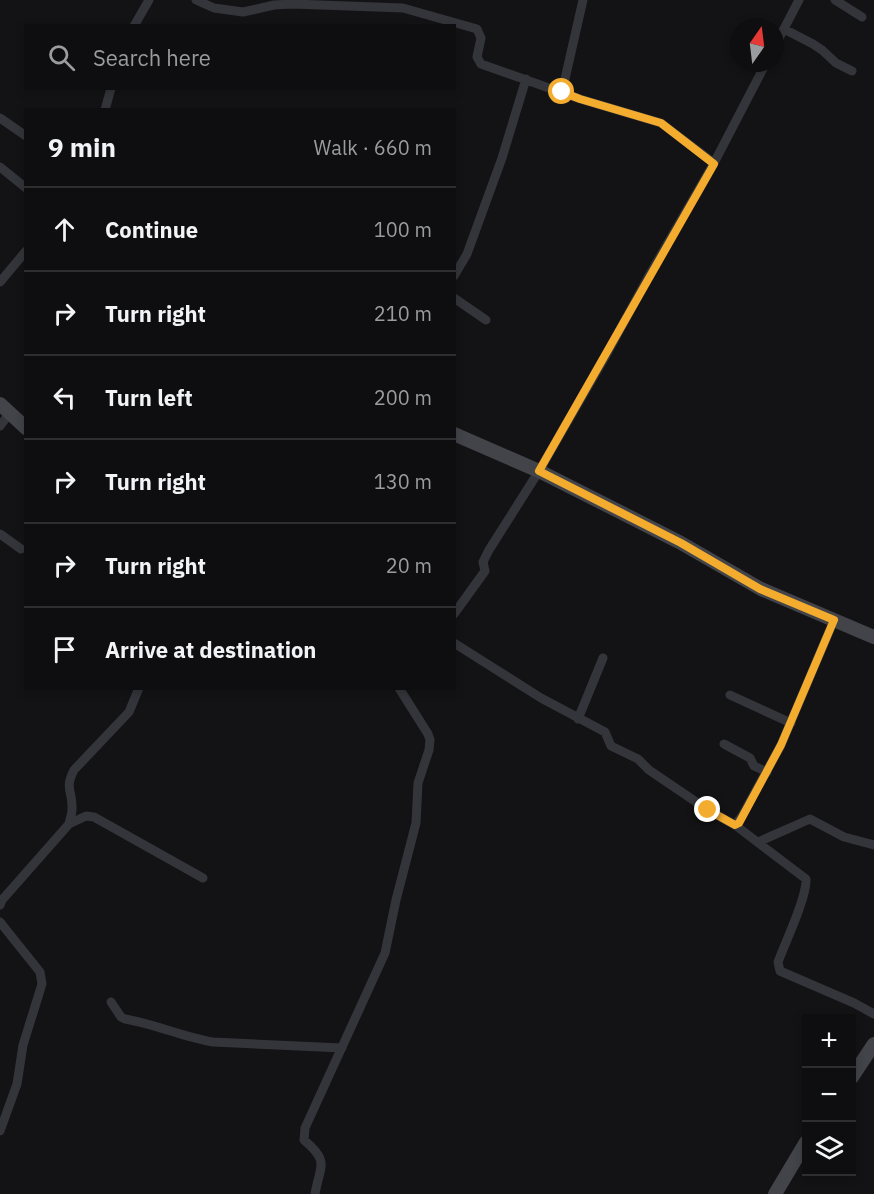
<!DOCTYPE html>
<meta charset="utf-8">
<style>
body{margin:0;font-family:"IBM Plex Sans",sans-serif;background:#1c1c1e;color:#f1f3f6}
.controls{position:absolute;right:18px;bottom:18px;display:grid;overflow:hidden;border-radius:0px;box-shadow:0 3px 9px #0003}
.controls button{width:54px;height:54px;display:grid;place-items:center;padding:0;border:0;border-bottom:2px solid #2e2e30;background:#0e0e10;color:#f1f3f6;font:30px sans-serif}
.compass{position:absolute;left:730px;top:18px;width:54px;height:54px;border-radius:50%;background:#0e0e10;box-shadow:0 3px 9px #0003;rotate:14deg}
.stop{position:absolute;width:18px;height:18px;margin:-14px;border:4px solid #f3ac2d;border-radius:50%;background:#fff}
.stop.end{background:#f3ac2d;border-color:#fff;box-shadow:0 2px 6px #0008}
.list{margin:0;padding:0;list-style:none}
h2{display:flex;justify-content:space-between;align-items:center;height:78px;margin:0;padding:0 24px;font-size:26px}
h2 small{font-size:20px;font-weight:400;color:#9b9c9f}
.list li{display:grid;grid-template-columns:39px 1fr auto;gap:18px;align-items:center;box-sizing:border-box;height:84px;padding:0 24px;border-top:2px solid #2e2e30}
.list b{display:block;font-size:22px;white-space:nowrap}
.list em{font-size:20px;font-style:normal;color:#9b9c9f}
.icon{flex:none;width:33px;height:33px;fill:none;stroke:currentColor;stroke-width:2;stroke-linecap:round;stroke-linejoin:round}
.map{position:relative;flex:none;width:874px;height:1194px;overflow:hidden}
.search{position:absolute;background:#0e0e10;box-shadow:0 3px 9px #0003;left:24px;top:24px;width:432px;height:66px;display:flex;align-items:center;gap:15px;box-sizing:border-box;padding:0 21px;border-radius:0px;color:#9b9c9f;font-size:22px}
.panel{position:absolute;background:#0e0e10;box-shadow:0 3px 9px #0003;left:24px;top:108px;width:432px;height:582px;border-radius:0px}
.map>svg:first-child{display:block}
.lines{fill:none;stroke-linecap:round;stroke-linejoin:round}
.street{stroke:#34353a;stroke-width:9}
.secondary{stroke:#42444a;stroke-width:14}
.route{stroke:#f3ac2d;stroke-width:8}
</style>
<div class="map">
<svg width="874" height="1194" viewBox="0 0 874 1194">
<rect width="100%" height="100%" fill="#131315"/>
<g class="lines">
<!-- street -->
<path class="street" d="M196,0L214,8L243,12L274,5L293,4L403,8L477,29L481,38L477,57L481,64L580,99L661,123L714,163
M835,0L862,17
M134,26L149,0
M784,29L813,44L822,50L836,63L852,71
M775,46L799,0
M562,92L583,0
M105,110L111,88
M0,118L26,136
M0,167L26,188
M454,276L467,254L502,158L526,79
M0,282L26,251
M454,298L486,320
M0,426L9,414
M0,534L21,549
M454,614L485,571L483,562L489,550L539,471L605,357L650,274L714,163L766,63
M454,643L541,698L605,732L611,746L638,759L649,770L708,810L735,825L742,816L781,745L834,620
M730,695L791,723
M578,719L603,658
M724,744L750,758L754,766L767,772
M69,824L86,816L94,817L203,878
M735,825L806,879C807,897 785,943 778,962L780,971L854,1003L874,1014
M758,842L810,819L844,837L874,845
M0,905L2,900L69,824C70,819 72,814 72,809C73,791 64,789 74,770L129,712L139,688
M0,922L40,972L42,984L23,1045L17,1084L0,1131
M111,1002L121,1017L125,1019C155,1024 183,1037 213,1042L342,1048
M315,1194C320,1165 330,1162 304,1140L305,1128L385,953L396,900L416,823L418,783L429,750L430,740L428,734L399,688"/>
<!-- secondary -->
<path class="secondary" d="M0,404L26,428
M454,434L539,471L630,517L681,543L761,589L874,637
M852,1077L874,1044
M775,1194L806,1142"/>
</g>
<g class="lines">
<!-- route -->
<path class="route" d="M562,92L580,99L661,123L714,164L539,471L681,543L760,589L834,620L781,745L739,823L735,825L708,810"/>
</g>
</svg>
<div class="controls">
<button>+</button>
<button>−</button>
<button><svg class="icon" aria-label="layers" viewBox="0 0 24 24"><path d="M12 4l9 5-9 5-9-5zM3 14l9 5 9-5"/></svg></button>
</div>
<svg class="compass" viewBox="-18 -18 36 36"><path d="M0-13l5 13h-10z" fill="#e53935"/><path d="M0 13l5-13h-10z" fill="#9b9c9f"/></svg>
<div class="stop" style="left:562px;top:92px"></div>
<div class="stop end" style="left:708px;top:810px"></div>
<div class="search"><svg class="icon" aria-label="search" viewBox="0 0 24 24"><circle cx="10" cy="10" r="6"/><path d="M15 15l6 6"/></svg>Search here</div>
<section class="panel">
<h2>9 min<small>Walk · 660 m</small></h2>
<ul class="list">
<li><svg class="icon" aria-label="ahead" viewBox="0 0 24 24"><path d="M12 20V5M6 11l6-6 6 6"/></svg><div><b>Continue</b></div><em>100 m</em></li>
<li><svg class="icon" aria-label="right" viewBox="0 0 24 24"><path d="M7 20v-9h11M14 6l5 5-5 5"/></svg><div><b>Turn right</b></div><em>210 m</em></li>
<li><svg class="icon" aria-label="left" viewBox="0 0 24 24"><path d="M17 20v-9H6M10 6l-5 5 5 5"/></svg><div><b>Turn left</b></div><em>200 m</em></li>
<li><svg class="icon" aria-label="right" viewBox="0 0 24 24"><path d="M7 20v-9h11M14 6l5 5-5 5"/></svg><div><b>Turn right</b></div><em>130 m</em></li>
<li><svg class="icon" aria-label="right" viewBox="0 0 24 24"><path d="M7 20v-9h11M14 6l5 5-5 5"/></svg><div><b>Turn right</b></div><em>20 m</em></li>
<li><svg class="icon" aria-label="arrive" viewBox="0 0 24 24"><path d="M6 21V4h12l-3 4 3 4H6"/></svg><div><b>Arrive at destination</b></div></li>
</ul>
</section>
</div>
